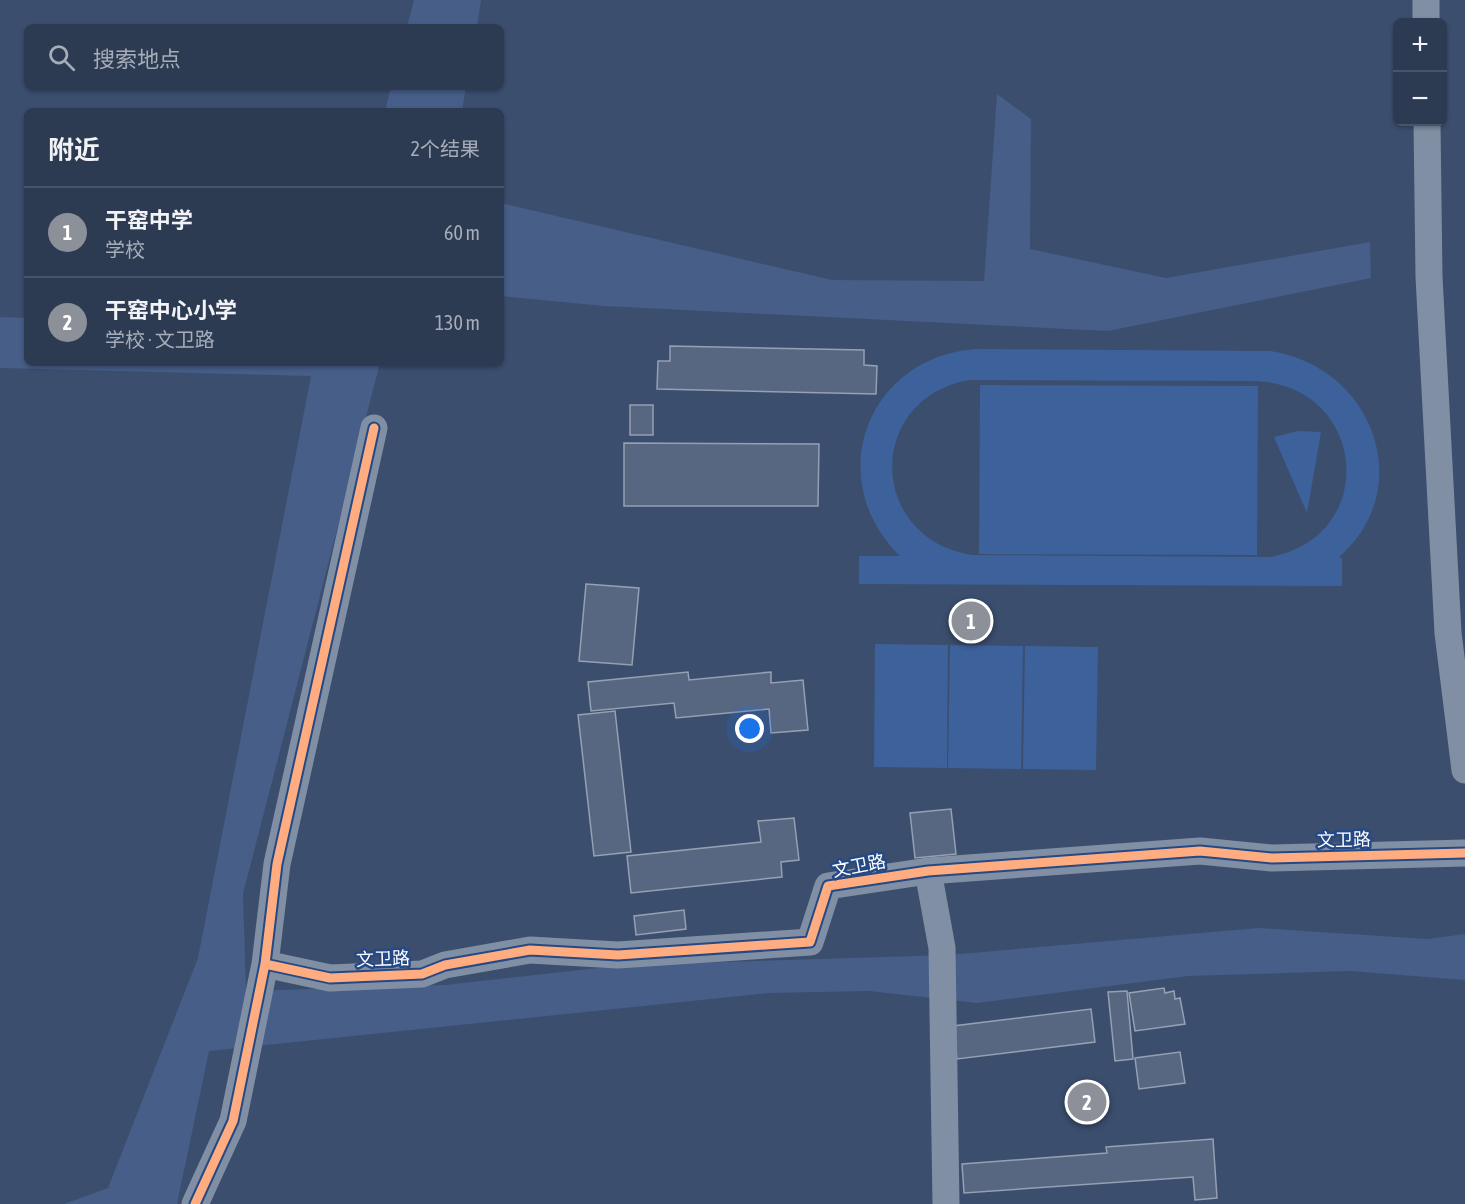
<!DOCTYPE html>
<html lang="zh">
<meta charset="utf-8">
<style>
body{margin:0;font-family:"Asap Condensed","Noto Sans SC",sans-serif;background:#344159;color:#f1f3f6}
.controls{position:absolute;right:18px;top:18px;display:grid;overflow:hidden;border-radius:9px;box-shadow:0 2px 4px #0004}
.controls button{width:54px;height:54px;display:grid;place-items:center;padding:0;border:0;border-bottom:2px solid #485469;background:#2c3a52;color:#f1f3f6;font:30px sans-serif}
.you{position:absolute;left:750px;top:729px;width:21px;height:21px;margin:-15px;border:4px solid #fff;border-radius:50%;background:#1a73e8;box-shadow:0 0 0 9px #1a73e833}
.badge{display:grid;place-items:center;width:39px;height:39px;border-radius:50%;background:#8c9099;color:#fff;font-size:20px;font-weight:700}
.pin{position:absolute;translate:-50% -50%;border:3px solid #fff;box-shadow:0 2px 6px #0006}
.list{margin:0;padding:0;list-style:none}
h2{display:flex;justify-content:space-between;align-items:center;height:78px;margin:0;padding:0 24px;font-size:26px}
h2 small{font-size:20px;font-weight:400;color:#a6adb8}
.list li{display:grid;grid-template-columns:39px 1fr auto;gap:18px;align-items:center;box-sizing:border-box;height:90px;padding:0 24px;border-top:2px solid #485469}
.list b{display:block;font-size:22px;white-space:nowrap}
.list p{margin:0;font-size:20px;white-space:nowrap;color:#a6adb8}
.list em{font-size:20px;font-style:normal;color:#a6adb8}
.icon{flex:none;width:33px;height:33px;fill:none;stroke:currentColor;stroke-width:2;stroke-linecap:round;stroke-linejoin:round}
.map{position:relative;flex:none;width:1465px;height:1204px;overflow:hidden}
.search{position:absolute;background:#2c3a52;box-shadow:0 2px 4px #0004;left:24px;top:24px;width:480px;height:66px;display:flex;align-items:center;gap:15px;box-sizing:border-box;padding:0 21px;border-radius:9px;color:#a6adb8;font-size:22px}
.panel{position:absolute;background:#2c3a52;box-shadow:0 2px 4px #0004;left:24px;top:108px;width:480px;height:258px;border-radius:9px}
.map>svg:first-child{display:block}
.green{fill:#3d619b;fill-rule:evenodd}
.water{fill:#465e88}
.building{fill:#586781;stroke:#95a0b2;stroke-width:1.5}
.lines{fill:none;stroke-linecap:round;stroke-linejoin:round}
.minor{stroke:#818fa4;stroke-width:27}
.cycleway-casing{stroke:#254984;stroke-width:13}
.cycleway{stroke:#ffac80;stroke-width:9}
.labels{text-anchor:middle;stroke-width:5;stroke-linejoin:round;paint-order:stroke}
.street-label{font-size:18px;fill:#fff;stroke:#254984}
</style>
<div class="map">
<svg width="1465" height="1204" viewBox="0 0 1465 1204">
<rect width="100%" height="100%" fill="#3b4e6e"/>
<!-- green -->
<path class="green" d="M976,349L1270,351C1372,366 1419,487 1339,557L1342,558V586L859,584V556H900C822,480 866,357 976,349ZM969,380L1256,381C1368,386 1380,537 1270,557L973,555C868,540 864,399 969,380Z
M980,385L1258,386L1257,555L979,554Z
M1298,431L1321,432L1307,513L1274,437Z
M875,644L948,645L947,768L874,767Z
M950,645L1023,646L1021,769L948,768Z
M1025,646L1098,647L1096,770L1023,769Z"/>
<!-- water -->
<path class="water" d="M414,0H481L477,27H407Z
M391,87H466L462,111H385Z
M997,94L1031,119L1030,249L1166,278L1370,242L1371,278L1108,331L604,306L501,296V203L832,280L984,281Z
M0,317L27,318V363H380L243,894L246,991L445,985L625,965L948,955L1259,928L1427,939L1465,934V980L1349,971L1188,976L977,1003L869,991L769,993L209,1051L177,1204H64L108,1188L198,958L311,376L0,368Z"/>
<!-- building -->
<path class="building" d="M670,346L864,350V365L877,366L876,394L657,389L658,361H670Z
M630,405H653V435H630Z
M624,443L819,444L818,506H624Z
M586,584L639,588L632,665L579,661Z
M688,672L689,680L771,672V683L803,680L808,730L771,733L769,709L676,718L674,703L591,711L588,682Z
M615,711L631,852L594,856L578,715Z
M951,809L956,854L915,858L910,813Z
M794,818L799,860L781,862L782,877L631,893L627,856L761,842L758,821Z
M684,910L686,929L636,935L634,916Z
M1164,988L1165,993L1174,991L1175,999L1180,998L1185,1024L1135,1031L1129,993Z
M1127,991L1133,1059L1115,1061L1108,992Z
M1091,1009L1095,1042L957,1059L953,1026Z
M1180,1052L1185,1083L1139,1089L1135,1058Z
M1213,1139L1217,1198L1195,1200L1193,1177L964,1193L962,1164L1107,1153L1106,1147Z"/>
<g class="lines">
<!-- minor -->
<path class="minor" d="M1426,0V22
M1427,122L1429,277L1448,633L1465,770
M928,871L942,948L946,1204
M265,964L330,978L422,974L445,965L530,950L618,955L810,942L828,886L928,871L1200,851L1272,858L1465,853
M195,1204L233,1121L265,964L277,864L374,428"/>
<defs>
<path id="cycleway" d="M265,964L330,978L422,974L445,965L530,950L618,955L810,942L828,886L928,871L1200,851L1272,858L1465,853
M195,1204L233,1121L265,964L277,864L374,428"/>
</defs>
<!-- cycleway casing -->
<use href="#cycleway" class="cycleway-casing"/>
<!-- cycleway -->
<use href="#cycleway" class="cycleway"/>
</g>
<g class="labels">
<!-- street labels -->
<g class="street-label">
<text transform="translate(1344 840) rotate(-1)" y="6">文卫路</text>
<text transform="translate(859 866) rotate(-11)" y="6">文卫路</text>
<text transform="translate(383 959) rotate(-2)" y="6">文卫路</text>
</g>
</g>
</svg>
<div class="controls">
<button>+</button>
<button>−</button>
</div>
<div class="you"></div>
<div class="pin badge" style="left:971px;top:621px">1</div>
<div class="pin badge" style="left:1087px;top:1102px">2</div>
<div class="search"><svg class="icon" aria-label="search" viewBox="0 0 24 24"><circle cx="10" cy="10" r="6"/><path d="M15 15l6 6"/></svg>搜索地点</div>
<section class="panel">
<h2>附近<small>2个结果</small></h2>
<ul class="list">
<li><span class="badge">1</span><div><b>干窑中学</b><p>学校</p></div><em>60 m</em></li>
<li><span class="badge">2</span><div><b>干窑中心小学</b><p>学校 · 文卫路</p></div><em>130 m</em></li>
</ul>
</section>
</div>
